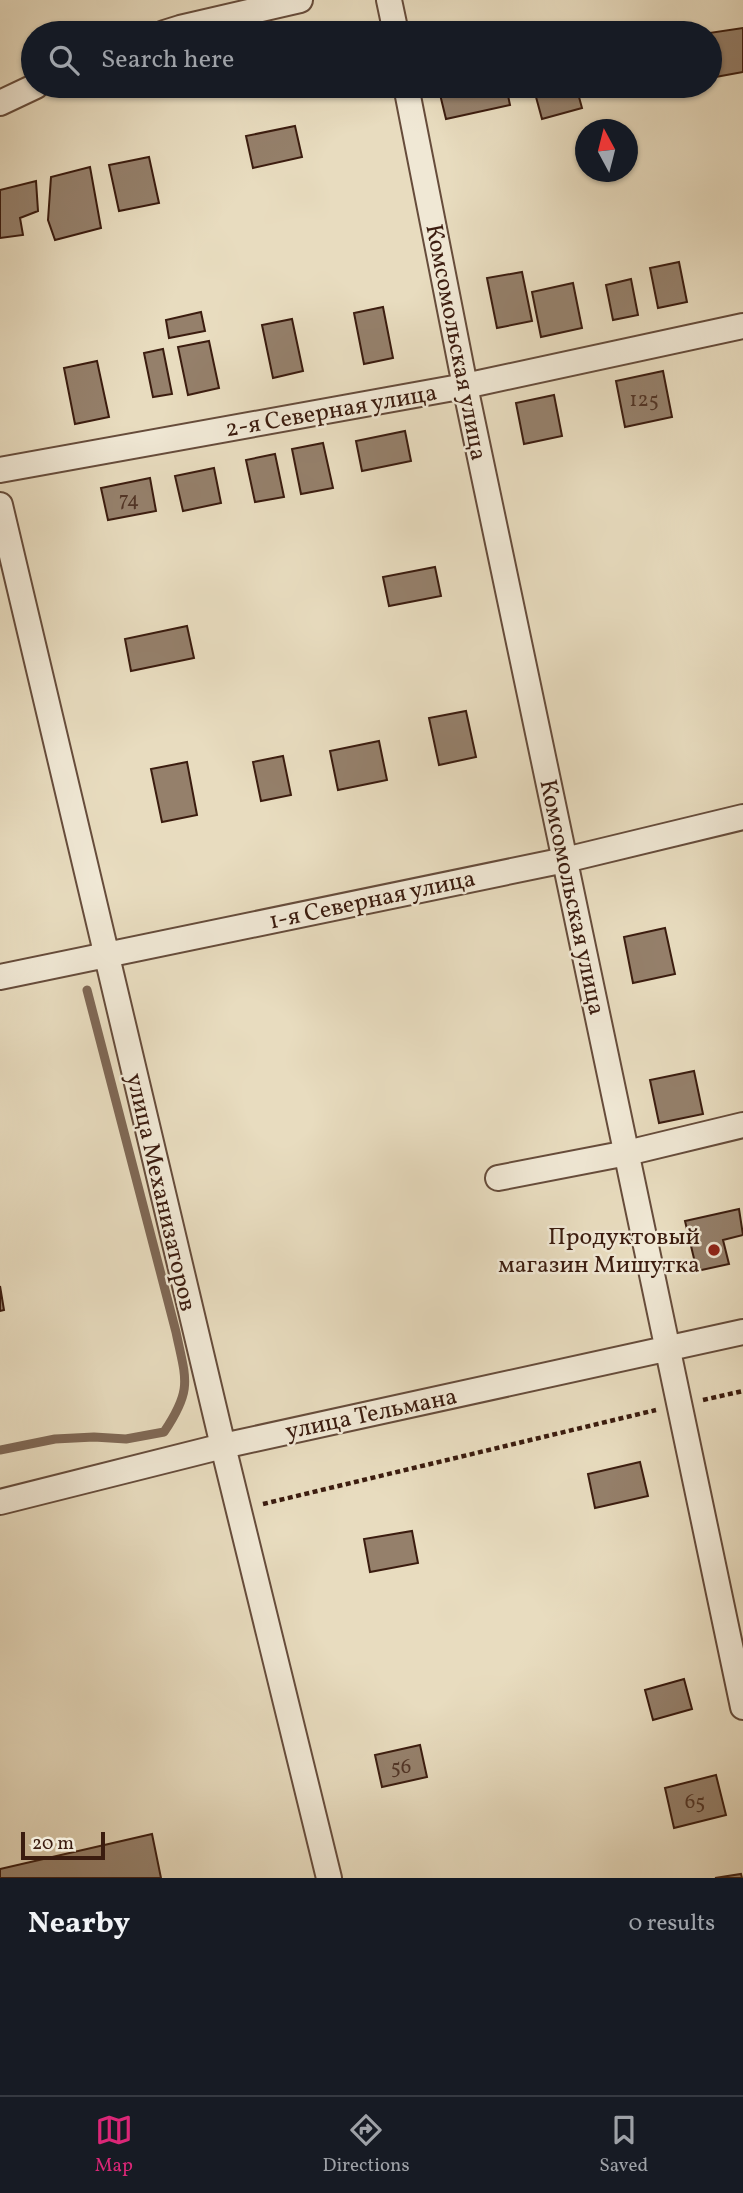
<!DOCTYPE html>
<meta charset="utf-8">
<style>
body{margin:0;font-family:Vollkorn,serif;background:#242831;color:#f1f3f6}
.compass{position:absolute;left:575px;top:119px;width:63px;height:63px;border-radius:50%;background:#171b24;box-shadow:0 2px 5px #0004;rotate:353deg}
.scale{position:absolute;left:21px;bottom:18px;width:84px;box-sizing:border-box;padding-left:7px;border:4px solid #3b1c0f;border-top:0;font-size:19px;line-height:24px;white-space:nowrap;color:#3b1c0f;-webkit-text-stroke:5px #f0e8d5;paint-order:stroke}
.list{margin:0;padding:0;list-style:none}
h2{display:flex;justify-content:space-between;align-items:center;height:91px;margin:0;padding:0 28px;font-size:30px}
h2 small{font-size:23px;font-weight:400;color:#9ea1a6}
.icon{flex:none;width:38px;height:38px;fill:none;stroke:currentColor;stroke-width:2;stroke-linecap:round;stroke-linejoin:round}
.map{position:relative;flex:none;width:743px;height:1878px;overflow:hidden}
.search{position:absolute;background:#171b24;box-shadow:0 2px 5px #0004;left:21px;right:21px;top:21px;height:77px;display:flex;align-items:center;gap:18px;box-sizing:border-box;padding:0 24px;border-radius:38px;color:#9ea1a6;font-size:26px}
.sheet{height:217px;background:#171b24}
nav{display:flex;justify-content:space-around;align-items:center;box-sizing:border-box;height:98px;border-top:2px solid #363941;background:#171b24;font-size:19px;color:#9ea1a6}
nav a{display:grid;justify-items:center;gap:4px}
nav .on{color:#db2777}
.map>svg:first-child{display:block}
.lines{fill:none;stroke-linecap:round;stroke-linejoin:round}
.stream{stroke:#7f6855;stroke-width:9}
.building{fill:#95806b;stroke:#3b1c0f;stroke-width:2}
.street-casing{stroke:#664c3b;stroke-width:28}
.path{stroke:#3b1c0f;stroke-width:4.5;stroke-dasharray:5 3.5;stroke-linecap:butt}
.street{stroke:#f0e8d5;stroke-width:24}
.poi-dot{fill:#8f2418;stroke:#f0e8d5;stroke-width:2.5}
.labels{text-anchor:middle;stroke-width:5;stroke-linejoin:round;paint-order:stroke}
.number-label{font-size:21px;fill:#523526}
.street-label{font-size:24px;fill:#3b1c0f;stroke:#f0e8d5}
.poi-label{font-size:24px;fill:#3b1c0f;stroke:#f0e8d5;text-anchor:end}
</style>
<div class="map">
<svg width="743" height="1878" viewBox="0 0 743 1878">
<rect width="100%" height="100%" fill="#e8dcbf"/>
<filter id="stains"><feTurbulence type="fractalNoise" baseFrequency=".00286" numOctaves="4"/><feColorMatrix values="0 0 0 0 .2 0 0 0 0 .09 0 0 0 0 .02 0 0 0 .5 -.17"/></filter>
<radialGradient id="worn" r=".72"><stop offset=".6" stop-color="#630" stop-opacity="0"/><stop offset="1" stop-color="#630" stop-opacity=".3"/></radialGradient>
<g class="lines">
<!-- stream -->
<path class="stream" d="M0,1450L55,1439L94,1437L126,1439L164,1432C193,1389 186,1380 176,1332L87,990"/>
</g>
<!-- building -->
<path class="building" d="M743,28V72L710,78L709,33Z
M438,86H506L510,105L446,119Z
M533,86H576L582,108L542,119Z
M295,126L302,157L253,168L246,136Z
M149,157L159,203L119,211L109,165Z
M90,167L101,228L55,240L48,220L51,177Z
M36,181L38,211L20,218L23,235L0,238V190Z
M679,262L687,302L658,308L650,268Z
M522,272L532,321L497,328L487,278Z
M631,279L638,315L613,320L606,285Z
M573,283L582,328L541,337L532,292Z
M383,307L393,358L364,364L354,313Z
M201,312L205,331L169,338L166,320Z
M292,319L303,371L273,378L262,325Z
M209,341L219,388L188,395L178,347Z
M163,349L172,394L153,397L144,353Z
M97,361L109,417L75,424L64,368Z
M663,371L672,417L625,427L616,381Z
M554,395L562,436L524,444L516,403Z
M405,431L411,461L362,471L356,441Z
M323,443L333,488L301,494L292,449Z
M275,454L284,497L255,502L246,460Z
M214,468L221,503L183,511L175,476Z
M150,478L156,511L108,520L101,488Z
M435,567L441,596L389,606L383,577Z
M187,626L194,658L131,671L125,639Z
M466,711L476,757L439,765L429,718Z
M379,741L387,780L338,790L330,751Z
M283,756L291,795L261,801L253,762Z
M187,762L197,815L162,822L151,769Z
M665,928L675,974L633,983L624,937Z
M694,1071L703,1114L659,1123L650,1080Z
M739,1209L743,1235L723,1240L729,1264L697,1271L685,1221Z
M0,1286L4,1310L0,1311Z
M640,1462L648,1496L595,1508L588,1474Z
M412,1531L418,1563L370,1572L364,1539Z
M684,1679L692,1709L653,1720L645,1690Z
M420,1745L427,1777L382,1787L375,1755Z
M716,1775L726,1815L674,1828L665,1788Z
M152,1834L161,1878H0V1869Z
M741,1874L742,1878H715Z"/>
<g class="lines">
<defs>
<path id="street" d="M389,0L396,33
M164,33L180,28L300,0
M406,86L465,386L743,1707
M0,103L36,86
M0,470L465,386L743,326
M0,505L223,1446L329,1878
M0,977L565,860L743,817
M498,1178L627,1153L743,1125
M0,1502L223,1446L743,1332"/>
</defs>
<!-- street casing -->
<use href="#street" class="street-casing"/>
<!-- path -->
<path class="path" d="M703,1400L743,1391
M263,1504L656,1410"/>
<!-- street -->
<use href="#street" class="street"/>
</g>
<!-- markers -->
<circle class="poi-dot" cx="714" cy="1250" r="7"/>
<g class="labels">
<!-- number labels -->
<g class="number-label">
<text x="644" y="406">125</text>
<text x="129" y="506">74</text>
<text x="401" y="1773">56</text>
<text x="695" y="1808">65</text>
</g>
<!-- street labels -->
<g class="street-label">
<text transform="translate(457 342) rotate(79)" y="8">Комсомольская улица</text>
<text transform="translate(331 410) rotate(-10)" y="8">2-я Северная улица</text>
<text transform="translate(573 897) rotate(78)" y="8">Комсомольская улица</text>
<text transform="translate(372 899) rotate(-12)" y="8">1-я Северная улица</text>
<text transform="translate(162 1192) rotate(77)" y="8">улица Механизаторов</text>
<text transform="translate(371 1413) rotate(-12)" y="8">улица Тельмана</text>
</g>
<!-- poi labels -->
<g class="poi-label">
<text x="700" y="1244">Продуктовый<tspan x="700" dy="28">магазин Мишутка</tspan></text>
</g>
</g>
<rect width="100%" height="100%" filter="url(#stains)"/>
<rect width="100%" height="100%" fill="url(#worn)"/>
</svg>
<svg class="compass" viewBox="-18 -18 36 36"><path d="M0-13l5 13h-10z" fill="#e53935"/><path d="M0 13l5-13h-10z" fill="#9ea1a6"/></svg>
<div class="scale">20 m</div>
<div class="search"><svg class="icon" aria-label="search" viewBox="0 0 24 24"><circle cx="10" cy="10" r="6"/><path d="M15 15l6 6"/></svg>Search here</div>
</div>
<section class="sheet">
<h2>Nearby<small>0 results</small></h2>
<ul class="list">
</ul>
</section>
<nav>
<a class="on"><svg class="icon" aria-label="map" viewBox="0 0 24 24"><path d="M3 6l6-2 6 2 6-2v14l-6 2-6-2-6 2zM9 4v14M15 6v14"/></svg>Map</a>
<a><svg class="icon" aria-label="directions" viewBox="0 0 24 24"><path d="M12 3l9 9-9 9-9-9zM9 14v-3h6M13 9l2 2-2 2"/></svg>Directions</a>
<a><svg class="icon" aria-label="saved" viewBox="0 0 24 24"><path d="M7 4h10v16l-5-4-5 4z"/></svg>Saved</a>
</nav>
